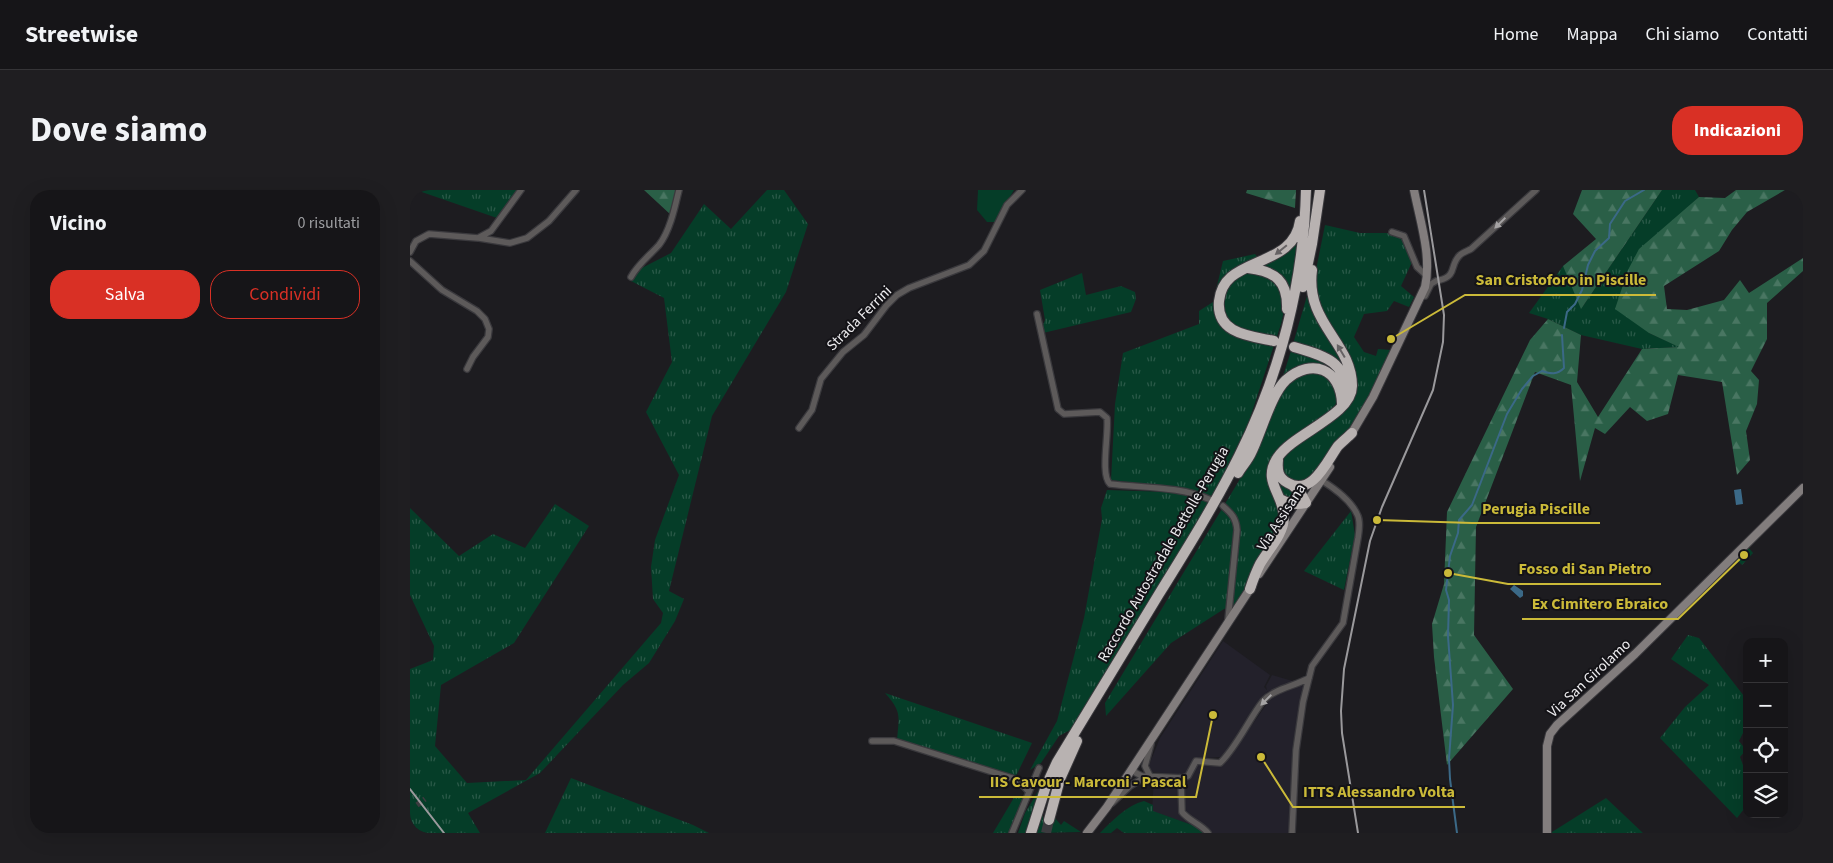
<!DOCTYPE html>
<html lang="it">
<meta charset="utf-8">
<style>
body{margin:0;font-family:"Source Sans 3",sans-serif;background:#1f1e21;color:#f1f3f6}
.controls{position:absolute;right:15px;bottom:15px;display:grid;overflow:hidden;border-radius:10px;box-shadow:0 5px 20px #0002}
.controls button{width:45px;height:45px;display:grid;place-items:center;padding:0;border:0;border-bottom:1px solid #353437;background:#161518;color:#f1f3f6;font:25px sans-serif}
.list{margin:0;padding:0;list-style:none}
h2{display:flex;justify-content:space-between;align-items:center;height:65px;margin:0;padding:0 20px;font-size:21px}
h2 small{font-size:16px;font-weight:400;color:#9e9fa2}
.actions{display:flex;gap:10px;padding:15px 20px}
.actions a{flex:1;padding:11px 0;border:1px solid #d93025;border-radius:20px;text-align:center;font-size:18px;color:#d93025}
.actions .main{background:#d93025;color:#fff}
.icon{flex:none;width:28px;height:28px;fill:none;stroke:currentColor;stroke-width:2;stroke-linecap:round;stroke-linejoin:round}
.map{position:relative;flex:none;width:1393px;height:643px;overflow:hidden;border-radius:20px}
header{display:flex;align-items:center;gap:30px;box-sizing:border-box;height:70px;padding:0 25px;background:#161518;border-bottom:1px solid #353437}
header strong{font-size:24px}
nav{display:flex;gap:28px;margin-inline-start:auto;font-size:18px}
.intro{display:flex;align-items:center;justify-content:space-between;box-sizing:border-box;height:120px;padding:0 30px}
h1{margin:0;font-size:35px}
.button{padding:12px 22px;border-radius:20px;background:#d93025;color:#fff;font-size:18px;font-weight:700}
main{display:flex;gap:30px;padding:0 30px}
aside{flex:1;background:#161518;border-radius:20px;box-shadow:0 5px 20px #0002}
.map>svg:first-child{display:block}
.built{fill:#23212b}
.grass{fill:url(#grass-tufts)}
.forest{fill:url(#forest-firs)}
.cemetery{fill:url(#cemetery-stones)}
.garden{fill:#053d28}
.water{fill:#3b6987}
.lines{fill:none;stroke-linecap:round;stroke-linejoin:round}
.stream{stroke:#3b6987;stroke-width:2}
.street-tunnel{stroke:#3c3b3f;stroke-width:5.5;stroke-dasharray:5.5 3;stroke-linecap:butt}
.highway-tunnel{stroke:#3c3b3f;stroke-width:10;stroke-dasharray:10 5;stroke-linecap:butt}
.street-casing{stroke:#3a393d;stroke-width:8}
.secondary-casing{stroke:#3a393d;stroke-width:10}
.highway-casing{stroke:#3a393d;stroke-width:12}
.street{stroke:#5d5a5a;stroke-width:5.5}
.secondary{stroke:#827d7d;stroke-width:8}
.highway{stroke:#b8b2b1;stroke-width:10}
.rail{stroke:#9a999c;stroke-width:2}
.oneway{fill:#a5a3a4}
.oneway2{fill:#666264}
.labels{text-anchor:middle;stroke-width:4;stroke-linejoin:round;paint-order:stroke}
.street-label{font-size:15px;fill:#edecef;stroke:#141317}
.leader{fill:none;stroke:#cbba39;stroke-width:2}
.callout-dot{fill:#cbba39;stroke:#141317;stroke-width:2}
.callout-label{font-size:16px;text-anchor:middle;font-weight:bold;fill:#cbba39;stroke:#141317;stroke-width:4;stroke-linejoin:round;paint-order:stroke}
</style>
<header>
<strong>Streetwise</strong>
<nav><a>Home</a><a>Mappa</a><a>Chi siamo</a><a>Contatti</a></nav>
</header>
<div class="intro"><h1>Dove siamo</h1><a class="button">Indicazioni</a></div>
<main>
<aside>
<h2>Vicino<small>0 risultati</small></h2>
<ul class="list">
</ul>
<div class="actions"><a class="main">Salva</a><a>Condividi</a></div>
</aside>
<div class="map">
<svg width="1393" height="643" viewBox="0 0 1393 643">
<defs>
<pattern id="grass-tufts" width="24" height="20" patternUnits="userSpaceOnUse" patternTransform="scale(1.25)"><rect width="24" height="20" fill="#053d28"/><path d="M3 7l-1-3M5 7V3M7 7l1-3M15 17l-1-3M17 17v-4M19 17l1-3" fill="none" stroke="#2a5948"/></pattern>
<pattern id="forest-firs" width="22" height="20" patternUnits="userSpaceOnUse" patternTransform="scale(1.25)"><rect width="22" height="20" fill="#2a5f47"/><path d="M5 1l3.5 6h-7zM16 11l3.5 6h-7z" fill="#497662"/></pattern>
<pattern id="cemetery-stones" width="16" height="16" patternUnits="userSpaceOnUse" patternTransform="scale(1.25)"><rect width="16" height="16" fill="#053d28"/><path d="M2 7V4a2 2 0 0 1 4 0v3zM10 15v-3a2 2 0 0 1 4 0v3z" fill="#2a5948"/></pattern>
</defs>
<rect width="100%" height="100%" fill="#1d1c20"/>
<!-- built -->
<path class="built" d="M813,451L860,485L854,497L857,500L856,496L862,485L886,492L894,497L883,554L879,643H797L796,640L742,621L744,588L774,591L778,590L788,573L814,574L861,508L858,501L816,562L810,567L784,569L774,585L742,582L739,575L750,548Z"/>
<!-- grass -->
<path class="grass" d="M6,0H109L87,28Z
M357,0H374L398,34L376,102L302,226L259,401L274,409L265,431L239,473L213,495L130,583L58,623L70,643H0V479L23,470L24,456L0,405V318L49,366L83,344L115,358L145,314L179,336L104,453L31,495L25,556L57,593L116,590L251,433L253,423L243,409L241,377L245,350L269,285L236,222L262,172L254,108L221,91L226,81L261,63L294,14L321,39Z
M1252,0H1285L1289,7L1263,31L1239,143L1270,157L1232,159L1171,145L1138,129L1119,123L1153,76L1173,116Z
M915,35L950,43H976L990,46L996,54L1002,72L991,96L1004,107L999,117L984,111L977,121L954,124L944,147L954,162L966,166L968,159L981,160L956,214L939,241L908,282L890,293L874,286C871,275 871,270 877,261L937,219L943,210L947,197L942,172L925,144L906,107V80Z
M890,41L881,104L872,97L876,112L871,134L838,234L801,310L662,539L649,546L631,573L620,580L647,531L674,428L692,329L691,318L697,300L759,302L757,296L701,290L705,214L713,163L789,134V121L803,112L813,71L845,64L853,74Z
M672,83L676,105L711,96L725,102L726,109L721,122L633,143V135L635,130L630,100Z
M899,99L938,184L883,154Z
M881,161C909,168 914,167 932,190L916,179L872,189Z
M902,181L923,188C927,201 931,210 921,220L862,271L873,326L838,397L825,417L814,419L761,453L696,526L695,513L839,274L872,199L889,183Z
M866,283L889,305V311L871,306Z
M941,321L945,345L934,400L894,381Z
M1278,445L1289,448L1337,510V535L1329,551L1336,560L1330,567L1337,586V615L1327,628L1250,548L1275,517L1299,495L1261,469Z
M475,503L622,553L606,586L487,550C489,526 492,522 475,503Z
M161,588L283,635L299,643H135Z
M630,598L617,643H608L615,623Z
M605,606L614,609L599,643H583Z
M1196,608L1233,643H1142V642Z
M734,611L743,615V621L796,640L797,643H714L707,638L701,643H690C702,631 717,615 734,611Z
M633,623V630L636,631L644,627L651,635L654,631L671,642L626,643Z"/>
<!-- forest -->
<path class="forest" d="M234,0H269L261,25Z
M837,0H886L885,18L836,3Z
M1172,0H1252L1171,119L1153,76L1186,49L1163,24Z
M1326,0H1375L1337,22L1322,40L1309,61L1254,96L1257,119L1277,120L1314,110L1330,90L1339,103L1393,68V81L1357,113V149L1341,181L1349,190L1347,214L1336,241L1340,270L1327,285L1312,192L1268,185L1258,224L1237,231L1220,217L1195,244L1185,238L1170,291L1161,195L1125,182L1066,337L1064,445L1103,499L1037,575L1024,467L1022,434L1034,394L1037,322L1120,150L1138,129L1171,145L1167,192L1188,227L1232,159L1269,157L1239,143L1205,119L1218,80L1229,59L1289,7L1315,8Z"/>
<!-- cemetery -->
<path class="cemetery" d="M1337,356L1343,363L1332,375L1324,367Z"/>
<!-- garden -->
<path class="garden" d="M568,0H604L585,32H577L567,20Z"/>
<!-- water -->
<path class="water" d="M1331,299L1333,314L1326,315L1324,300Z
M1104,395L1113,401V406L1110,408L1100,399Z"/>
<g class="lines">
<!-- stream -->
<path class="stream" d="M1154,138L1157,122L1165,114L1172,100L1178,75L1185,61L1199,48L1200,34L1215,11L1234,0
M1047,643L1040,589L1039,569L1043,515L1038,446L1039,410L1036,400L1040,366L1048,343L1049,330L1062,315L1097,224L1112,199L1123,186L1132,181C1141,184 1147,185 1154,178L1152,145"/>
<!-- street-tunnel -->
<path class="street-tunnel" d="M7,615L15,609"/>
<!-- highway-tunnel -->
<path class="highway-tunnel" d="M636,643L639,630"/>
<defs>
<path id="street" d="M982,42L994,46L1007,77L1017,86
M69,48L100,53L117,48L139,31L166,0
M0,62L6,51L19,44L68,48L81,41L111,0
M0,71L32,100L67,121L75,129L79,139L78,147L63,167L57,179
M221,87C228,74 239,66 249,55C260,41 265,17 269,0
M1030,90C1048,85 1039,75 1050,65C1052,63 1057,61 1061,59L1126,0
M1011,106H1015L1021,94L1026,91
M627,124L648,219L654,224L690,222L697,228C699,244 690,285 700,294C734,298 770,296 801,310
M389,238L402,220L411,189L433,162L454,145L476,116L487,105L499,98L559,75L574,61L597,15L612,0
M813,316C822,324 826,328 827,340L818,430
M462,551H484L608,590L619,602
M722,578L726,583L732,586L773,588L778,586L786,571L810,573C826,558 839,529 853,511C864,499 885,496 899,488
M740,586L735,576L741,554
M769,588L771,592L772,622C779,631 791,634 798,643
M702,613L720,596L735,587
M602,643L629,578
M882,643L886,560L893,512L902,476L933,433L948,348C949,341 951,331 947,324C940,309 924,298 911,290"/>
<path id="secondary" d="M940,246L963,207L1015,97C1022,66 1010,31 1004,0
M849,384L920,277
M677,643L697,617L842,396
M1137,643V556L1140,544L1147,535L1225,464L1393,298"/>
<path id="highway" d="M838,78C865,81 878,91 877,119
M893,97L902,54L910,0
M864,151C840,146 806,144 809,111C810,102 814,93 821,87C844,68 885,68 890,31
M884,157C909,165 937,169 935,203
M868,270C867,280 868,288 878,293C902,307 917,271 928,256C932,252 938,247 942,243
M828,283C832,276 838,270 841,263C851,243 861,204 876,190C902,167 931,179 932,214
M870,309C879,314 885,315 896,313L890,302L882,295
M840,399C843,390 846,382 850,374C858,360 874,344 874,327C874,304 851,291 868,267C883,244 942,225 942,196C942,152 895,134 902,80
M639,630L650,589L667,551
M621,643L636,596L647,572C681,516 715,460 749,404C777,359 805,314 829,266C870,184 894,92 896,0"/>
</defs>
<!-- street casing -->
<use href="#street" class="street-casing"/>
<!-- secondary casing -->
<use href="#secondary" class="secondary-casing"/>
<!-- highway casing -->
<use href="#highway" class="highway-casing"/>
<!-- street -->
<use href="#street" class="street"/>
<!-- secondary -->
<use href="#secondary" class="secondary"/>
<!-- highway -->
<use href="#highway" class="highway"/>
<!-- rail -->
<path class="rail" d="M0,599L34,643
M948,643L932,543L931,521L934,479L960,351L972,317L1023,200L1033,152L1034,125L1014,0"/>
</g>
<!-- one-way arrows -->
<defs><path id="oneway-solid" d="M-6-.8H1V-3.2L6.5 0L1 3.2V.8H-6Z" transform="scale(1.25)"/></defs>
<g class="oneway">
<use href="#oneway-solid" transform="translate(1090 33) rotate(136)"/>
<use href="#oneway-solid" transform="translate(856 510) rotate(135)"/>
</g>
<g class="oneway2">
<use href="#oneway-solid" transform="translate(871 60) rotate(141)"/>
<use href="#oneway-solid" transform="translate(931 161) rotate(-121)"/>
</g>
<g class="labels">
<!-- street labels -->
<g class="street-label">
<text transform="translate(449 128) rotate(-45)" y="5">Strada Ferrini</text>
<text transform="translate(871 327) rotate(-57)" y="5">Via Assisana</text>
<text transform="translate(753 364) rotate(-60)" y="5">Raccordo Autostradale Bettolle-Perugia</text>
<text transform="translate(1179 488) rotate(-43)" y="5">Via San Girolamo</text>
</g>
</g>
<!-- callouts -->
<path class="leader" d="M981 149L1055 105H1246M967 330L1062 333H1190M1038 383L1098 394H1251M1334 365L1268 429H1112M803 525L786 607H569M851 567L883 617H1055"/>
<g class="callout-dot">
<circle cx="981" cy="149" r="5"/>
<circle cx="967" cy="330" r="5"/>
<circle cx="1038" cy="383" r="5"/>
<circle cx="1334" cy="365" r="5"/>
<circle cx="803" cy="525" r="5"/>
<circle cx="851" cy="567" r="5"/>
</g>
<g class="callout-label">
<text x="1151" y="95">San Cristoforo in Piscille</text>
<text x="1126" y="324">Perugia Piscille</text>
<text x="1175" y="384">Fosso di San Pietro</text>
<text x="1190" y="419">Ex Cimitero Ebraico</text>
<text x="678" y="597">IIS Cavour - Marconi - Pascal</text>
<text x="969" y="607">ITTS Alessandro Volta</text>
</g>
</svg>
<div class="controls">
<button>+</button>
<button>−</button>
<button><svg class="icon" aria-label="locate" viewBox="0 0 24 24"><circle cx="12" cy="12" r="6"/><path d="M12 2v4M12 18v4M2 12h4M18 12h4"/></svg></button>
<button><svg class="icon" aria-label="layers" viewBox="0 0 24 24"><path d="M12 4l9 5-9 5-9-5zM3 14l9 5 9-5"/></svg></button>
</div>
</div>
</main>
